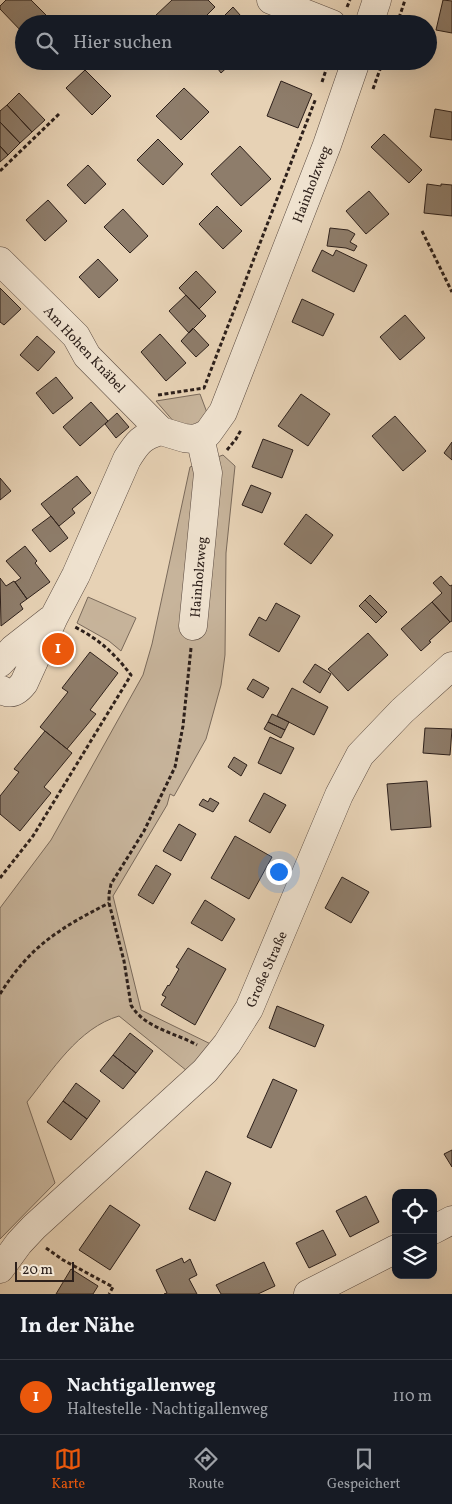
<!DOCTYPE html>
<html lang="de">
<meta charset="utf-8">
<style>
body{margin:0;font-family:Vollkorn,serif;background:#20242c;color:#f1f3f6}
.controls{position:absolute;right:15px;bottom:15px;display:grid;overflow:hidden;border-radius:10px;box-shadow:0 5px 20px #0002}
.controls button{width:45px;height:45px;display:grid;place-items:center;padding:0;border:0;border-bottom:1px solid #363941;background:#171b24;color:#f1f3f6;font:25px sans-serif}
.scale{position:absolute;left:15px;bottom:12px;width:59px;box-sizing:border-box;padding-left:5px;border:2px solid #2d201b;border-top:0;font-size:14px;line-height:18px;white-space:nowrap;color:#2d201b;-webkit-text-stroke:4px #efe2cf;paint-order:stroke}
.you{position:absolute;left:278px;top:871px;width:18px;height:18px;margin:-12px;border:4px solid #fff;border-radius:50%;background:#1a73e8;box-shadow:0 0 0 8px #1a73e833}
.badge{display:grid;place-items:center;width:32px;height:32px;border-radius:50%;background:#ea580c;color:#fff;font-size:16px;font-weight:700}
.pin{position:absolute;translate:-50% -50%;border:2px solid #fff;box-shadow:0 1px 5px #0006}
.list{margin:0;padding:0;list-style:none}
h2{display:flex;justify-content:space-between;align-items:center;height:65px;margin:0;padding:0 20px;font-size:21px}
h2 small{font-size:16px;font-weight:400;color:#9ea1a6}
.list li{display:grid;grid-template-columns:32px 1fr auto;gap:15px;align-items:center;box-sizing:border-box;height:75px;padding:0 20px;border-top:1px solid #363941}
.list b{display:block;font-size:19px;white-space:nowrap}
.list p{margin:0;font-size:16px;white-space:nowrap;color:#9ea1a6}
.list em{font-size:16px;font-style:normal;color:#9ea1a6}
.icon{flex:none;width:28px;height:28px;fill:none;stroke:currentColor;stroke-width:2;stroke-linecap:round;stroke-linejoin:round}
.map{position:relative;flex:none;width:452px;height:1294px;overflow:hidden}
.search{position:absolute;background:#171b24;box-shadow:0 5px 20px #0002;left:15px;right:15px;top:15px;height:55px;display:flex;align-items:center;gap:12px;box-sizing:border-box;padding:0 18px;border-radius:28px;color:#9ea1a6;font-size:19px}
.sheet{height:140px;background:#171b24}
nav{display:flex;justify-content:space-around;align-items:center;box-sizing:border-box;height:70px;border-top:1px solid #363941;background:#171b24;font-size:14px;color:#9ea1a6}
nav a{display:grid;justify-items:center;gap:2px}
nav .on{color:#ea580c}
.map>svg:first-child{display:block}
.green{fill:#c7b49b;stroke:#7a6a5b}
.building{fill:#8e7d6b;stroke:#2d201b}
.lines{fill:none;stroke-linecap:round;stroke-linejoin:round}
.minor-casing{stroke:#5c4c42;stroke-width:29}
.path{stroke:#2d201b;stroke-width:3;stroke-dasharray:4 2.5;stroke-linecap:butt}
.minor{stroke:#efe2cf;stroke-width:28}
.labels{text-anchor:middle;stroke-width:5;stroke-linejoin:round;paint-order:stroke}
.street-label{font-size:14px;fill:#2d201b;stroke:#efe2cf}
</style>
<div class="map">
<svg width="452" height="1294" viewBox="0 0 452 1294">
<rect width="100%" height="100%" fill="#e7d2b5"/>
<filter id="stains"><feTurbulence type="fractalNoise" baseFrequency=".004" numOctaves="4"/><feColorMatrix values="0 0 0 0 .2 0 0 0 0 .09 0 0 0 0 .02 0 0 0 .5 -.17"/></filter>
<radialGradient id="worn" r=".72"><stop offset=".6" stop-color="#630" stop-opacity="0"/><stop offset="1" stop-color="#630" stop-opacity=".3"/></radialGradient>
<!-- green -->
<path class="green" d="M200,394L209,418L193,426L175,423L156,401Z
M223,455L235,466L226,553L225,655L221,685L206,739L174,796L170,794L167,805L113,896L141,1010L223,1050L197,1079L119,1016C78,1028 52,1071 27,1102L55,1183L0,1239V908L51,840L143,675L152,644L190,467Z
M88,597L136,618L121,651L109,641L77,623Z"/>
<!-- building -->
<path class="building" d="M6,0H31L46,15L37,24H24V34L0,9V6Z
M172,0H208L215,7L198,24H162L155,16Z
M443,0L452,1V33L436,30Z
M233,7L248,24H216Z
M219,61H234L221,73L215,65Z
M85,70L111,96L92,115L66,88Z
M281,81L312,94L298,128L267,116Z
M184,88L209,112L181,140L156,116Z
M19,93L45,120L32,132L7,105Z
M7,105L32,132L20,143L0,122V111Z
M435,109L452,112V140L430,137Z
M0,122L20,143L8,155L0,146Z
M384,134L422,170L409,183L371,147Z
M158,139L183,164L163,185L137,160Z
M0,146L8,155L0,162Z
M240,146L271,179L241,206L211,174Z
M88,165L106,184L85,204L67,185Z
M427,184L441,186V184L452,185V216L424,213Z
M369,191L389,214L366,234L346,211Z
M48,200L67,221L45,241L26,220Z
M217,206L242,231L223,249L199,224Z
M123,209L148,236L130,253L104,227Z
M330,228L348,230L355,234L350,242L357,246L354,251L346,248L327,246Z
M322,250L333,256L336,250L367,265L354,292L312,271Z
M98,259L118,280L99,298L79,277Z
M196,271L216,292L199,309L179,288Z
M0,288L21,309L4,325L0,322Z
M186,295L206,316L189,333L169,311Z
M302,299L334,314L323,336L292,322Z
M405,315L425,338L400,360L380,337Z
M193,328L209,345L196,357L181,341Z
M160,334L186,363L166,381L141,352Z
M37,336L55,352L38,371L20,355Z
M56,377L73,398L53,414L36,393Z
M301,394L330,414L308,446L278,426Z
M91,402L108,421L80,446L63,427Z
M117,413L129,427L116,438L105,424Z
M395,416L426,451L403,471L372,436Z
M263,439L293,450L282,478L252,467Z
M452,442V460L444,453Z
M77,476L91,493L72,509L75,513L59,526L41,504Z
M0,478L11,491L0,500Z
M251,485L271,493L262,513L242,505Z
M306,514L333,535L311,564L284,544Z
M51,516L68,538L50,552L32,530Z
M25,546L37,561L35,563L50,582L27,599L15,582L21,578L6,561Z
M441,576L450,586L452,585V621L450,622L432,602L442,593L433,583Z
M0,578L6,586L14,581L27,599L20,604L23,609L1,626Z
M370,595L387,612L382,617L365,600Z
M365,600L382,617L376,623L359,606Z
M432,602L450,622L429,641L431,642L421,651L401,629Z
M276,603L300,616L279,652L249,635L259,617L266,621Z
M368,633L388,655L348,691L328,669Z
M90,652L118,673L90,710L96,714L67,749L40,727L68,692L62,688Z
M315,664L331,674L320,693L303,682Z
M253,679L269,688L263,698L247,689Z
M292,688L328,707L314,735L277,716Z
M272,714L289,722L285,730L268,722Z
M268,722L285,730L281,738L264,729Z
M425,728L452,729L450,755L423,753Z
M45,731L72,753L44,787L51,793L20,831L0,814V796L19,772L14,769Z
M270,737L294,748L281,774L258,763Z
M234,757L247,765L241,776L228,767Z
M427,781L431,827L391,830L387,784Z
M264,793L286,805L270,833L249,821Z
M210,798L219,803L213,812L199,805L203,799L208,802Z
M179,824L196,834L181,861L163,851Z
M235,836L272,857L249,899L211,878Z
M156,865L171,874L153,904L138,895Z
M342,877L369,892L351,923L325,908Z
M205,900L235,919L222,941L191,923Z
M188,948L226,969L195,1025L161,1005L166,997L162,995L168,985L169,986L179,969L176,967Z
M277,1006L324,1025L315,1047L269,1028Z
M130,1033L153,1051L136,1073L113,1055Z
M113,1055L136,1073L123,1089L100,1071Z
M273,1079L297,1090L271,1148L247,1137Z
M76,1083L100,1101L87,1119L63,1101Z
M63,1101L87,1119L71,1140L47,1122Z
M452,1150V1167L444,1154Z
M206,1171L231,1183L215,1221L189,1209Z
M366,1196L379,1222L350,1237L336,1211Z
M110,1205L140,1225L110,1270L79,1250Z
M323,1230L336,1255L309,1268L296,1243Z
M182,1258L184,1263L190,1259L197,1275L189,1279L197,1294H164L167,1293L156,1270Z
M264,1262L275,1286L258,1294H221L216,1285Z
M71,1269L98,1286L93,1294H56Z"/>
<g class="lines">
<defs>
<path id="minor" d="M271,0L332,24
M369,24L377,0
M0,261L76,336L87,356L161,431L184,438L193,439L200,437L208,433L223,412L327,145L356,61
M193,626L208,473L200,437
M0,663L13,649L50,620
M0,689C11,696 17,692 24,683L54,617L76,575L127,459C137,443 142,436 161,431
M433,1230L452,1220
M0,1269L19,1243L34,1227L205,1071L227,1044L249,1009L339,795L360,755L402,711L452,666
M308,1294L396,1249"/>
</defs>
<!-- minor casing -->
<use href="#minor" class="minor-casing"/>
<!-- path -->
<path class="path" d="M347,7L350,0
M397,24L405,0
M322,82L329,61
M373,89L383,61
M0,171L59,114
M422,231L452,292
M158,395L204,388L316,98
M227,450L236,439L241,430
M191,648L183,726L175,767L144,831L111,884L109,894V903L124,961L131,1005C144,1028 176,1033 197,1045
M0,878L33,836L131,675C114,653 100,640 75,627
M0,994C30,946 60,928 109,903
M46,1248L63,1260L113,1287L109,1294"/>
<!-- minor -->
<use href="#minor" class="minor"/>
</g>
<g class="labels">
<!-- street labels -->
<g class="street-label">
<text transform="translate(311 184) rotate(-69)" y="5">Hainholzweg</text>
<text transform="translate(85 349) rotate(47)" y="5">Am Hohen Knäbel</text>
<text transform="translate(198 577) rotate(-85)" y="5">Hainholzweg</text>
<text transform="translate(266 969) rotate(-66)" y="5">Große Straße</text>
</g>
</g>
<rect width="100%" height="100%" filter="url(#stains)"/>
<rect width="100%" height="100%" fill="url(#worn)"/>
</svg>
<div class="controls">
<button><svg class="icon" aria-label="locate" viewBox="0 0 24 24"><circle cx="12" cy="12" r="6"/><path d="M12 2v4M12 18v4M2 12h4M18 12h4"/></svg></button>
<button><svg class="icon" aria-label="layers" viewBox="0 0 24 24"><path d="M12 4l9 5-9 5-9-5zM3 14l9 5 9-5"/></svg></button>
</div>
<div class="scale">20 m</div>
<div class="you"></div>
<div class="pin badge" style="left:58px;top:649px">1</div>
<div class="search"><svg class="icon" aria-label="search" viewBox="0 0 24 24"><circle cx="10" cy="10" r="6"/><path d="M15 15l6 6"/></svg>Hier suchen</div>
</div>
<section class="sheet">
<h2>In der Nähe<small></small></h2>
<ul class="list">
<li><span class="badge">1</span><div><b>Nachtigallenweg</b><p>Haltestelle · Nachtigallenweg</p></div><em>110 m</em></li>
</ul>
</section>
<nav>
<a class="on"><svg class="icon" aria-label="map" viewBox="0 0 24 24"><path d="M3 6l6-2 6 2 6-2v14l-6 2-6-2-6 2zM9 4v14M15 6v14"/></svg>Karte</a>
<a><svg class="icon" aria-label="directions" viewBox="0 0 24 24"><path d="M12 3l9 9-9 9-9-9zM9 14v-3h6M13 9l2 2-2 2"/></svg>Route</a>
<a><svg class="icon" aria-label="saved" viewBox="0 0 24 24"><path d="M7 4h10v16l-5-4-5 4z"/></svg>Gespeichert</a>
</nav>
